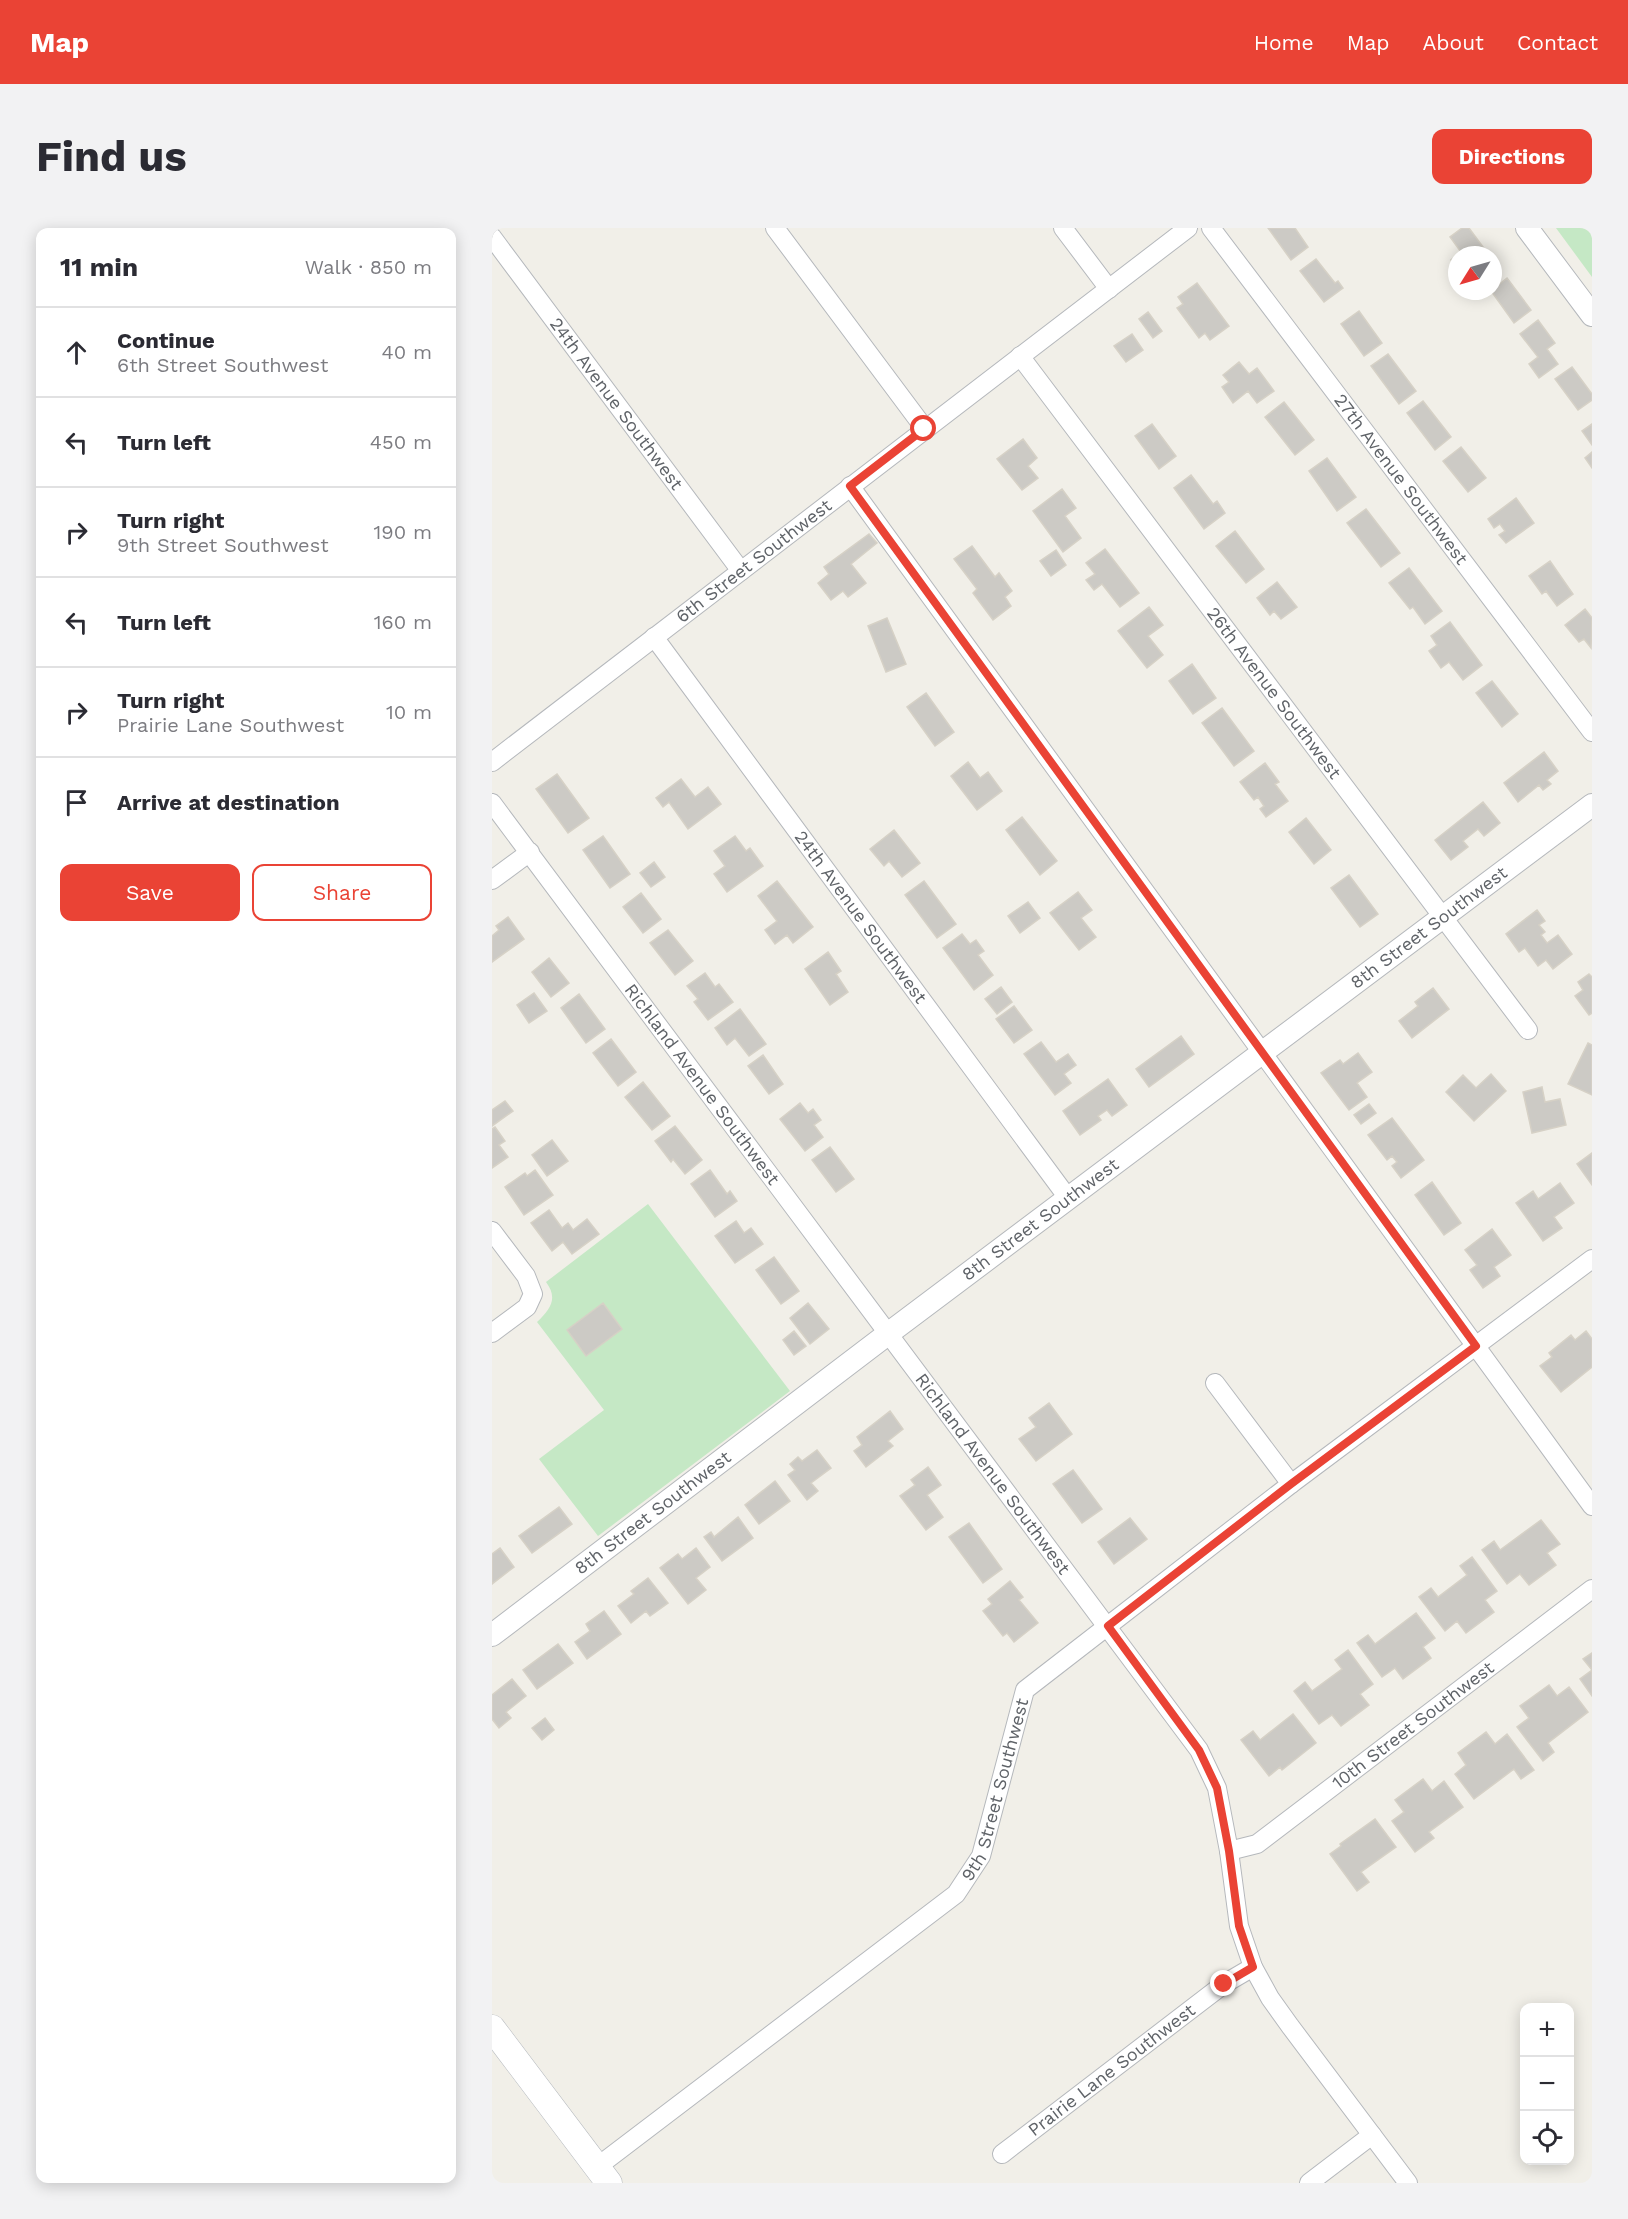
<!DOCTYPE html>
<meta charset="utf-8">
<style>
body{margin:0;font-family:"Work Sans",sans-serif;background:#f2f2f3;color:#2b2b33}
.controls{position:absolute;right:18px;bottom:18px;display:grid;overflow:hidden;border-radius:12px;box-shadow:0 3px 15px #0003}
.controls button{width:54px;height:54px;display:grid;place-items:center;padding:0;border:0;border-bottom:2px solid #e1e1e2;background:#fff;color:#2b2b33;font:30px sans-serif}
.compass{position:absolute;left:956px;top:18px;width:54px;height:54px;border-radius:50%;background:#fff;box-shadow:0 3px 15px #0003;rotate:233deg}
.stop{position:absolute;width:18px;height:18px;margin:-14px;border:4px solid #ea4335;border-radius:50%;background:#fff}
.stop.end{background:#ea4335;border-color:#fff;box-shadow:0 2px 6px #0008}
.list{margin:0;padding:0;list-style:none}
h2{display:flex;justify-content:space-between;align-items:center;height:78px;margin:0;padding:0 24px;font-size:26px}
h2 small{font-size:20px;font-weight:400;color:#7c7c81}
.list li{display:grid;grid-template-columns:39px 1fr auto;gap:18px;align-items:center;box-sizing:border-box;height:90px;padding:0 24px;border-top:2px solid #e1e1e2}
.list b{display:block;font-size:22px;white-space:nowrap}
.list p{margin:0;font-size:20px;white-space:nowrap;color:#7c7c81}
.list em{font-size:20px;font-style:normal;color:#7c7c81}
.actions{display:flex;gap:12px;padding:18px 24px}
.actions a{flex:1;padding:14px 0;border:2px solid #ea4335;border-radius:12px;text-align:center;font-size:21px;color:#ea4335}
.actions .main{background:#ea4335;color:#fff}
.icon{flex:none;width:33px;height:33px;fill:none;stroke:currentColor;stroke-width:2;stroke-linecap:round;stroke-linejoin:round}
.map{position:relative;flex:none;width:1100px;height:1955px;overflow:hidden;border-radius:12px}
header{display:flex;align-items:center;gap:36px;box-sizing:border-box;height:84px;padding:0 30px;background:#ea4335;color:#fff}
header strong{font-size:28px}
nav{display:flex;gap:33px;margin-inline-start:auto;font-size:21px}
.intro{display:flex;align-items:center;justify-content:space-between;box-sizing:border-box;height:144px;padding:0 36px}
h1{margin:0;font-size:42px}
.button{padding:15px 27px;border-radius:12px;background:#ea4335;color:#fff;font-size:21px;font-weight:700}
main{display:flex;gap:36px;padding:0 36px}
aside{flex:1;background:#fff;border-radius:12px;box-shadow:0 3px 15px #0003}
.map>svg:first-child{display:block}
.green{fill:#c5e8c5}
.building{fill:#cccac5;stroke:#d6d1c6;stroke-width:1.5}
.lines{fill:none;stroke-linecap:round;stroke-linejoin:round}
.minor-casing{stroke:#b5b8bc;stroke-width:20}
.tertiary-casing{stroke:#b5b8bc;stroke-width:24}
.secondary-casing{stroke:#b6babf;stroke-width:27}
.minor{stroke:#fff;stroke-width:18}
.tertiary{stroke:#fff;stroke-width:22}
.secondary{stroke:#fff;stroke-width:26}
.route{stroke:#ea4335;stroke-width:8}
.labels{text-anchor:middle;stroke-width:5;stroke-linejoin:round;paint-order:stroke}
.street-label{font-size:18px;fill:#5f6368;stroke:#fff}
</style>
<header>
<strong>Map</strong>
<nav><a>Home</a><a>Map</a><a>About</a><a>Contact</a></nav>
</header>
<div class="intro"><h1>Find us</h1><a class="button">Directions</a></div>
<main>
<aside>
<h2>11 min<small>Walk · 850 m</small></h2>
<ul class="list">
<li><svg class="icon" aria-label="ahead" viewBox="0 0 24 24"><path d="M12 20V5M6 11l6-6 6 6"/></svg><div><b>Continue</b><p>6th Street Southwest</p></div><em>40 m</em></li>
<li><svg class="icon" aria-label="left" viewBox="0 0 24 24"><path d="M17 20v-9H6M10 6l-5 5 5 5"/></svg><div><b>Turn left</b></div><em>450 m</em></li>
<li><svg class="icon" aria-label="right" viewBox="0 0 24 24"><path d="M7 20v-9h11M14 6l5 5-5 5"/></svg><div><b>Turn right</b><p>9th Street Southwest</p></div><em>190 m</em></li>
<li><svg class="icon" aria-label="left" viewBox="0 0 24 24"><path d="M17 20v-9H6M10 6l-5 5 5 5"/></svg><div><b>Turn left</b></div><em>160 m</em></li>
<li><svg class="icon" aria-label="right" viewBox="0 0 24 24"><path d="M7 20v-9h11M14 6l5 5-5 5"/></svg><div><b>Turn right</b><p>Prairie Lane Southwest</p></div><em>10 m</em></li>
<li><svg class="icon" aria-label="arrive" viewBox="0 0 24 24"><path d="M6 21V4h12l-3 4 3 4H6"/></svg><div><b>Arrive at destination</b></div></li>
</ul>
<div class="actions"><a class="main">Save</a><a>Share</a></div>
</aside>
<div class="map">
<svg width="1100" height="1955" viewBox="0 0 1100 1955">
<rect width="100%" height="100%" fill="#f1efe8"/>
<!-- green -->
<path class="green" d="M1064,0H1100V49Z
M156,976L298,1163L106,1308L47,1231L112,1182L45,1094C59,1081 66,1070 54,1054Z"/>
<!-- building -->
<path class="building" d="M776,0H803L816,19L799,32Z
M970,0H977L997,27H965V40L959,32L969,24L958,9Z
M824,31L843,55L846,53L851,60L832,74L808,43Z
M1015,50L1039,82L1022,95L999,63Z
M705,55L737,98L718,112L713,105L707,110L685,80L691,76L686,69Z
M867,83L890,115L872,128L849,96Z
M656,84L670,103L661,110L647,91Z
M1046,92L1063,115L1055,121L1066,136L1047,150L1037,136L1046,129L1028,106Z
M640,106L651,122L634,134L622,118Z
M896,126L924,163L907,176L879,138Z
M747,134L757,146L765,140L782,163L765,175L756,163L741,175L730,159L737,154L731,147Z
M1080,139L1100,166V172L1086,182L1063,151Z
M931,173L959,209L943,222L915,185Z
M792,174L822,212L803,227L773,189Z
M660,196L684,228L667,241L643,208Z
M1100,196V217L1090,203Z
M531,211L545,230L536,238L546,250L530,262L505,231Z
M969,219L994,250L976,264L951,233Z
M1100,224V240L1093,230Z
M835,230L864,269L845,283L817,243Z
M699,247L721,276L725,273L733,285L712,301L682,260Z
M570,261L584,280L573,288L589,310L571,324L541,283Z
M1024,270L1042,295L1014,315L1007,307L1013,303L1008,296L1002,300L996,291Z
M874,281L908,325L889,339L855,295Z
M743,303L772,341L754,355L724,318Z
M377,306L385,315L359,336L374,355L356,369L351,363L339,372L326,355L337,346L332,339Z
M480,318L503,349L507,345L520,363L513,369L519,378L501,392L481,365L485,361L462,331Z
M613,321L647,365L628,379L610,356L602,362L594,352L603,346L594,335Z
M564,322L574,337L559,348L548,333Z
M1058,333L1081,366L1065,378L1054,363L1050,366L1037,348Z
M917,340L950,383L933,396L921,379L918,381L897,355Z
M785,354L805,379L789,391L782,383L778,387L765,370Z
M657,379L671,397L656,408L671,427L655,440L626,403Z
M1093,381L1100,390L1099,420L1092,411L1087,414L1073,397Z
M395,390L414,436L394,444L376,398Z
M958,394L990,437L971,452L957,434L949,440L937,423L945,417L939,408Z
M700,436L724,470L701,486L677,453Z
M1000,453L1026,486L1010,499L984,465Z
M434,465L462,504L443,518L415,479Z
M730,480L762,523L742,538L710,495Z
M1052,524L1066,543L1055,552L1059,556L1051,562L1047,557L1026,574L1012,555Z
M476,534L488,550L496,544L510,563L485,582L459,548Z
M773,535L787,554L783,556L796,573L774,589L768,581L772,578L766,569L762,572L748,554Z
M65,546L97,590L76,605L44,561Z
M189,551L203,569L216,559L229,576L196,601L177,574L171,579L164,570Z
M991,574L1008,595L992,608L986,601L971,613L976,619L959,632L943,612Z
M530,589L565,633L548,647L514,602Z
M814,590L839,622L822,636L797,604Z
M402,602L428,635L410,649L397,633L392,638L378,621Z
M111,608L138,646L118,660L91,622Z
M243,608L254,623L258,620L271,638L235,664L222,646L233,638L222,623Z
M162,634L173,649L159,659L148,645Z
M857,647L886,686L868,699L839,660Z
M285,653L321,699L301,715L295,707L283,716L273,702L285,693L266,668Z
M432,653L464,696L445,710L413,667Z
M586,664L600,682L589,690L604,709L587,722L558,685Z
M149,665L169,691L151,705L131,679Z
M536,674L548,690L528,705L516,688Z
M1045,682L1053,693L1047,697L1053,704L1049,707L1055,715L1066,707L1080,726L1061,741L1054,732L1046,738L1033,720L1027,724L1014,706Z
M16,689L32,711L0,734V708L7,702L4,698Z
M176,702L201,733L183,747L158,715Z
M470,706L478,716L484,712L492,723L486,727L501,747L482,762L451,720Z
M336,724L349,743L344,746L356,764L338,777L313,741Z
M57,730L77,755L59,769L40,744Z
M213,745L223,759L227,756L241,774L216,792L202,774L206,771L195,758Z
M1097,746L1100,749V785L1097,787L1083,768L1091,762L1086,754Z
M509,759L520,774L505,786L493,771Z
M941,760L957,781L920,810L907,793L926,778L923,774Z
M42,765L55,783L37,795L25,777Z
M87,766L113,801L94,815L69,780Z
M522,778L540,802L522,815L504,791Z
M248,781L274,816L257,828L243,810L235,817L223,800Z
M689,808L702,826L657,859L644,841Z
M119,811L144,844L126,858L101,825Z
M549,814L564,834L576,826L584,837L572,846L579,855L563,867L532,826Z
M1096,815L1100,817V867L1076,856Z
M866,825L880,844L865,855L875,869L857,882L829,845L848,832L851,836Z
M271,827L291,856L277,866L256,838Z
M999,846L1014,863L982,893L954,864L971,847L984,860Z
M616,851L635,877L620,888L615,882L606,888L609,892L588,907L571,883Z
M151,854L178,888L160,902L133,869Z
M1050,859L1053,874L1068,871L1074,897L1040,905L1031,864Z
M13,873L21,883L0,898V882Z
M308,875L316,885L321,881L329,892L322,897L331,909L313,923L288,891Z
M877,876L884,885L869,896L862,887Z
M900,890L932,932L909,950L900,938L905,934L900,928L895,932L876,907Z
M183,898L210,932L193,946L181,931L179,934L163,913Z
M3,899L13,913L7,917L16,929L0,940V901Z
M60,912L76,933L55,948L40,927Z
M338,919L362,951L344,964L320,932Z
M1100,925V957L1085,936Z
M43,942L61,967L32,987L13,959L33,945L35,948Z
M218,942L235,966L238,963L245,973L223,989L199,956Z
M940,954L969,995L952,1007L923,967Z
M1068,955L1082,975L1062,989L1070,1000L1051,1013L1024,975L1041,963L1046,971Z
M57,982L70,1000L76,995L81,1002L95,991L107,1006L80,1026L71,1014L60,1023L39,995Z
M244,993L252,1005L259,1000L271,1016L243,1035L223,1008Z
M1000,1001L1019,1027L1002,1039L1008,1048L991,1060L978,1042L985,1037L973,1022Z
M282,1029L307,1063L289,1076L264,1042Z
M111,1075L130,1101L94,1128L75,1102Z
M316,1075L337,1101L318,1116L298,1090Z
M302,1103L314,1118L302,1127L291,1112Z
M1094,1103L1100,1111V1139L1069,1164L1048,1138L1060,1129L1057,1125L1079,1107L1083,1112Z
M557,1175L580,1206L544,1233L527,1211L544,1199L537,1190Z
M398,1183L411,1201L396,1213L401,1218L374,1239L362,1223L370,1217L365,1209Z
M325,1222L339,1240L319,1255L326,1263L315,1272L296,1247L303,1242L298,1236L306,1229L310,1233Z
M436,1239L449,1257L435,1267L451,1289L434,1302L408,1268L423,1257L419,1252Z
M581,1242L610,1281L590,1295L561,1256Z
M283,1253L298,1273L267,1296L253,1277Z
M67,1279L80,1296L40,1325L27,1308Z
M246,1289L261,1310L230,1333L212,1309L219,1304L222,1309Z
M638,1290L655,1311L622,1336L606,1314Z
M1049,1292L1068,1316L1055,1325L1064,1337L1037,1357L1028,1346L1015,1356L990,1322L1002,1313L1008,1322Z
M477,1295L510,1341L491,1355L457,1309Z
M8,1320L22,1339L0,1356V1326Z
M204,1320L218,1339L204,1350L214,1362L196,1376L168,1340L186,1326L190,1331Z
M980,1329L1005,1363L993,1372L1002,1384L974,1405L965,1393L953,1403L927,1369L939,1360L946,1369L975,1347L968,1338Z
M156,1350L176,1375L158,1388L154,1383L139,1395L126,1378L142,1366L139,1363Z
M518,1353L531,1369L527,1372L546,1395L522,1414L515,1405L511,1408L491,1383L500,1376L496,1371Z
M112,1383L129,1406L95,1431L83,1414L98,1403L94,1396Z
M924,1385L943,1410L931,1419L939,1430L911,1451L903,1440L890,1449L865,1415L876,1407L883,1416Z
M66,1416L81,1435L45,1461L31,1442Z
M856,1422L881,1456L868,1466L877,1477L849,1498L840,1487L827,1496L802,1463L813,1454L820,1463L850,1441L843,1432Z
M1100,1425V1468L1088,1451L1100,1442L1091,1431Z
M20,1451L34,1468L14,1484L19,1490L7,1500L0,1491V1467Z
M1057,1457L1065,1468L1077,1459L1096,1484L1056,1515L1062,1524L1051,1533L1025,1499L1037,1490L1028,1478Z
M801,1486L824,1515L790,1542L788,1539L777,1548L749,1512L761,1503L768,1512Z
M53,1490L62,1502L50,1512L40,1500Z
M994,1504L1003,1516L1015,1506L1042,1542L1029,1551L1022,1541L982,1571L963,1546L974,1537L966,1525Z
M931,1551L940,1563L952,1553L971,1579L937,1604L942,1610L923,1624L900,1593L912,1584L903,1572Z
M883,1591L904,1619L869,1644L877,1654L865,1663L838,1626L849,1618L848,1616Z"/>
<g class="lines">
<defs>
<g id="minor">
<path d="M283,0L433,201"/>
<path d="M571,0L617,61"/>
<path id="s1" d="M719,0L1100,504"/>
<path id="s2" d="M0,9L249,343"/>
<path id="s3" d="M528,128L1036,802"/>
<path d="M358,258L1100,1278"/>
<path id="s4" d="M162,409L576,970"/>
<path id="s5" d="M0,534L696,0"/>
<path id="s6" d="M0,575L707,1522L725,1560L737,1623L747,1698L761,1739L778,1770L798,1798L916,1955"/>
<path d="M0,652L38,624"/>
<path d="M0,1003L34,1048L41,1066L35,1079L0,1105"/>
<path d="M723,1155L799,1256"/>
<path id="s7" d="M737,1623L765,1616L1100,1361"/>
<path id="s8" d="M510,1926L732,1756L761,1739"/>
<path id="s9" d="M105,1939L464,1666L489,1628L533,1462L799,1256L1100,1031"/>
<path d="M817,1955L880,1907"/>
</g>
<g id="tertiary">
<path d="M1035,0L1100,87"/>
<path id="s10" d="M0,1407L397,1105L1100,577"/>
</g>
<path id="secondary" d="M0,1800L117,1955"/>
</defs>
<!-- minor casing -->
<use href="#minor" class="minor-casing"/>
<!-- tertiary casing -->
<use href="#tertiary" class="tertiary-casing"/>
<!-- secondary casing -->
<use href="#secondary" class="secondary-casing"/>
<!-- minor -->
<use href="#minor" class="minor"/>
<!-- tertiary -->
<use href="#tertiary" class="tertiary"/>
<!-- secondary -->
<use href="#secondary" class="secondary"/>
</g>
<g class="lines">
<!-- route -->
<path class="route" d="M432,201L358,258L984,1118L799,1256L616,1398L707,1522L725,1560L737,1623L747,1698L761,1739L732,1756"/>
</g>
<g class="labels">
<!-- street labels -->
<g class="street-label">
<text dy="6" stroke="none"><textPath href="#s2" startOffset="208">24th Avenue Southwest</textPath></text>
<text dy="6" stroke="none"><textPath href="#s1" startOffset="315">27th Avenue Southwest</textPath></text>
<text dy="6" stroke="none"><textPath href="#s5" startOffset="330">6th Street Southwest</textPath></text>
<text dy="6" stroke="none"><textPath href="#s3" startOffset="422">26th Avenue Southwest</textPath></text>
<text dy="6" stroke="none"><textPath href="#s4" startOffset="348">24th Avenue Southwest</textPath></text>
<text dy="6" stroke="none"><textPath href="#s10" startOffset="1174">8th Street Southwest</textPath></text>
<text dy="6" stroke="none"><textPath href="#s6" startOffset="351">Richland Avenue Southwest</textPath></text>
<text dy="6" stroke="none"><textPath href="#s10" startOffset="688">8th Street Southwest</textPath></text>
<text dy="6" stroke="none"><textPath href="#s6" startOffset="837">Richland Avenue Southwest</textPath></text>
<text dy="6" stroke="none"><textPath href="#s10" startOffset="202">8th Street Southwest</textPath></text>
<text dy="6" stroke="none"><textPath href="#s7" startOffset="225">10th Street Southwest</textPath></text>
<text dy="6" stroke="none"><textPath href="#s9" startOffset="564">9th Street Southwest</textPath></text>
<text dy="6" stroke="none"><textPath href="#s8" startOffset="138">Prairie Lane Southwest</textPath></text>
</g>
</g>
</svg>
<div class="controls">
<button>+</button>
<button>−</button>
<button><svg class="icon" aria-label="locate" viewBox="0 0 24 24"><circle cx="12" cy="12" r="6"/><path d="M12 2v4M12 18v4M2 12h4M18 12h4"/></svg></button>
</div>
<svg class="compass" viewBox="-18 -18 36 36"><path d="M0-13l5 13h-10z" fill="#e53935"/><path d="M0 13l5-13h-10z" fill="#7c7c81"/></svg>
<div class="stop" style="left:432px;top:201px"></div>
<div class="stop end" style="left:732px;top:1756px"></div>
</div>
</main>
